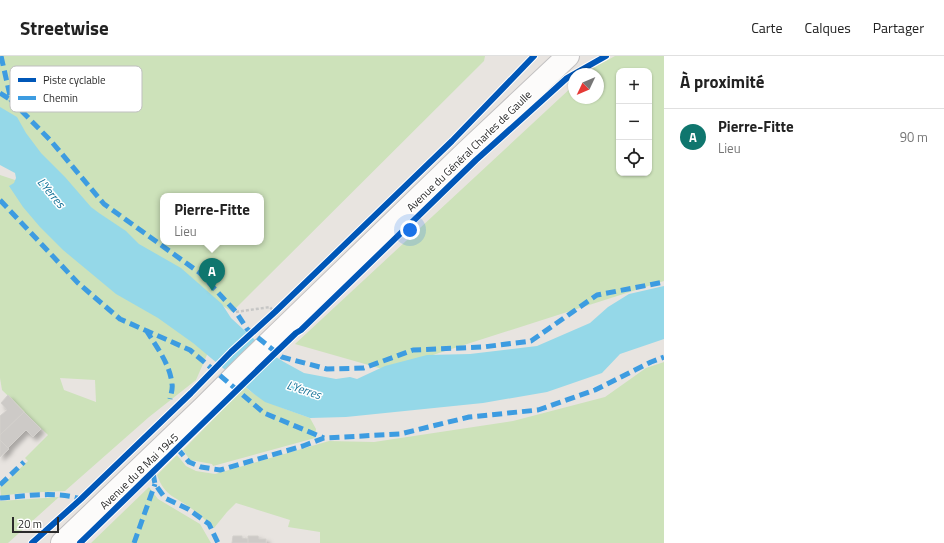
<!DOCTYPE html>
<html lang="fr">
<meta charset="utf-8">
<style>
body{margin:0;font-family:"Titillium Web",sans-serif;background:#f2f2f2;color:#222}
.controls{position:absolute;right:12px;top:12px;display:grid;overflow:hidden;border-radius:8px;box-shadow:0 1px 3px #0004}
.controls button{width:36px;height:36px;display:grid;place-items:center;padding:0;border:0;border-bottom:1px solid #e0e0e0;background:#fff;color:#222;font:20px sans-serif}
.compass{position:absolute;left:568px;top:12px;width:36px;height:36px;border-radius:50%;background:#fff;box-shadow:0 1px 3px #0004;rotate:226deg}
.scale{position:absolute;left:12px;bottom:10px;width:47px;box-sizing:border-box;padding-left:4px;border:2px solid #2a2a2a;border-top:0;font-size:11px;line-height:14px;white-space:nowrap;color:#2a2a2a;-webkit-text-stroke:3px #fff;paint-order:stroke}
.you{position:absolute;left:410px;top:174px;width:14px;height:14px;margin:-10px;border:3px solid #fff;border-radius:50%;background:#1a73e8;box-shadow:0 0 0 6px #1a73e833}
.badge{display:grid;place-items:center;width:26px;height:26px;border-radius:50%;background:#0f766e;color:#fff;font-size:13px;font-weight:700}
.pin{position:absolute;translate:-50% -33px;filter:drop-shadow(0 1px 2px #0008)}
.pin::after{content:'';position:absolute;top:21px;width:14px;height:12px;background:inherit;clip-path:polygon(0 0,100% 0,50% 100%)}
.popup{position:absolute;left:160px;top:137px;width:104px;height:52px;box-sizing:border-box;display:grid;place-content:center;border-radius:8px;background:#fff;filter:drop-shadow(0 1px 3px #0005);font-size:13px;white-space:nowrap;color:#767676}
.popup b{font-size:15px;color:#222}
.popup::after{content:'';position:absolute;left:50%;top:100%;margin-left:-8px;border:8px solid transparent;border-top-color:#fff}
.list{margin:0;padding:0;list-style:none}
h2{display:flex;justify-content:space-between;align-items:center;height:52px;margin:0;padding:0 16px;font-size:17px}
h2 small{font-size:13px;font-weight:400;color:#767676}
.list li{display:grid;grid-template-columns:26px 1fr auto;gap:12px;align-items:center;box-sizing:border-box;height:56px;padding:0 16px;border-top:1px solid #e0e0e0}
.list b{display:block;font-size:15px;white-space:nowrap}
.list p{margin:0;font-size:13px;white-space:nowrap;color:#767676}
.list em{font-size:13px;font-style:normal;color:#767676}
.icon{flex:none;width:22px;height:22px;fill:none;stroke:currentColor;stroke-width:2;stroke-linecap:round;stroke-linejoin:round}
.map{position:relative;flex:none;width:664px;height:487px;overflow:hidden}
header{display:flex;align-items:center;gap:24px;box-sizing:border-box;height:56px;padding:0 20px;background:#fff;border-bottom:1px solid #e0e0e0}
header strong{font-size:19px}
nav{display:flex;gap:22px;margin-inline-start:auto;font-size:14px}
main{display:flex}
aside{flex:1;background:#fff}
.map>svg:first-child{display:block}
.green{fill:#cde2ba;fill-rule:evenodd}
.water{fill:#95d8e8}
.building{fill:#cdcac7;stroke:#d3d0cc;filter:url(#shadow)}
.lines{fill:none;stroke-linecap:round;stroke-linejoin:round}
.secondary-casing{stroke:#c2c0c1;stroke-width:24}
.path{stroke:#c6c6c5;stroke-width:2.5;stroke-dasharray:3 2;stroke-linecap:butt}
.secondary{stroke:#fcfbfa;stroke-width:22}
.quiet{stroke:#3d9ce1;stroke-width:5;stroke-dasharray:10 5;stroke-linecap:butt}
.cycleway-casing{stroke:#fff;stroke-width:8}
.cycleway{stroke:#0057b8;stroke-width:6}
.labels{text-anchor:middle;stroke-width:3;stroke-linejoin:round;paint-order:stroke}
.street-label{font-size:11px;fill:#2a2a2a;stroke:#fff}
.water-label{font-size:12px;font-style:italic;fill:#127196;stroke:#fff}
.key{fill:#fff;stroke:#bfbfbf;stroke-width:1}
.key-label{font-size:11px;fill:#2a2a2a}
</style>
<header>
<strong>Streetwise</strong>
<nav><a>Carte</a><a>Calques</a><a>Partager</a></nav>
</header>
<main>
<div class="map">
<svg width="664" height="487" viewBox="0 0 664 487">
<defs>
<filter id="shadow"><feDropShadow dx="3.5" dy="3.5" stdDeviation="2" flood-color="#0004"/></filter>
</defs>
<rect width="100%" height="100%" fill="#e8e4e0"/>
<!-- green -->
<path class="green" d="M0,0H485L484,5L232,256L172,216L74,144L0,64ZM163,140H261V186H163Z
M615,0H664V225L386,314L295,288L574,29V42H598V18H586L591,13ZM619,15H649V117H619Z
M0,119L24,127L210,292L196,324L149,361L65,435L22,437L1,440L0,431L28,405L25,402L48,379L2,334L0,322ZM60,322L95,324L96,346L64,334Z
M664,306V487H320V476L288,471L290,464L236,447L227,456L214,472C207,466 200,459 192,453C175,440 165,441 157,419L177,399L186,410L196,415L215,418L329,385L374,386L513,365L605,341L646,312Z
M245,331C265,348 286,353 310,362L316,373L315,382L213,410L212,408L190,404L183,394Z
M149,431L158,443L200,468L211,487H91Z
M59,441L8,487H0V445Z"/>
<!-- water -->
<path class="water" d="M0,51L17,61L26,77L41,97L65,121L91,151L99,157L126,175L139,188L181,212L222,248L231,262L268,296L284,306L304,317L336,323L350,321L357,323L385,310L427,299L470,298L537,290L590,267L608,251L629,238L664,230V283L620,298L602,317L547,336L483,347L346,361L310,362L265,346L254,338L193,287L158,262L116,238L63,194L40,171L23,151L9,130L14,127L16,122L15,117L0,109Z"/>
<!-- building -->
<path class="building" d="M8,339L24,356L0,379V360L7,354L1,347Z
M24,356L41,373L33,381L26,374L8,392L0,384V379Z
M0,384L9,393L0,401Z
M233,480H242V482L248,483V487H232Z
M248,480H258L259,483H266V487H248Z"/>
<g class="lines">
<defs>
<path id="secondary" d="M62,487L204,351L249,306L466,96L568,0"/>
</defs>
<!-- secondary casing -->
<use href="#secondary" class="secondary-casing"/>
<!-- path -->
<path class="path" d="M236,256L270,251L274,256"/>
<!-- secondary -->
<use href="#secondary" class="secondary"/>
<!-- quiet -->
<path class="quiet" d="M1,0L11,44L51,85L104,148L200,217L236,256L247,273L282,301L327,313L364,312L413,294L483,291L531,285L597,239L664,226
M0,37L11,44
M0,144L78,227L120,263L190,294L264,357L324,382
M146,274C156,290 170,308 172,328C173,332 171,338 170,343
M177,392L189,406L201,411L220,414L303,390L324,382L400,378L469,361L538,354L595,334L651,306L664,301
M153,417L155,428L165,442L188,453L209,468L218,487
M0,429L24,406
M0,442C26,440 55,435 81,443
M134,487L155,428"/>
<defs>
<path id="cycleway" d="M32,487L81,443L191,337L231,296L275,256L452,85L534,0
M80,487C152,417 223,347 296,277L301,274L476,104L567,22L606,0"/>
</defs>
<!-- cycleway casing -->
<use href="#cycleway" class="cycleway-casing"/>
<!-- cycleway -->
<use href="#cycleway" class="cycleway"/>
</g>
<g class="labels">
<!-- street labels -->
<g class="street-label">
<text transform="translate(469 95) rotate(-44)" y="4">Avenue du Général Charles de Gaulle</text>
<text transform="translate(139 415) rotate(-44)" y="4">Avenue du 8 Mai 1945</text>
</g>
<!-- water labels -->
<g class="water-label">
<text transform="translate(51 137) rotate(50)" y="4">L'Yerres</text>
<text transform="translate(304 334) rotate(18)" y="4">L'Yerres</text>
</g>
</g>
<!-- legend -->
<rect x="10" y="10" width="132" height="46" rx="6" class="key"/>
<rect x="18" y="22" width="18" height="4" fill="#0057b8"/>
<rect x="18" y="40" width="18" height="4" fill="#3d9ce1"/>
<g class="key-label">
<text x="43" y="28">Piste cyclable</text>
<text x="43" y="46">Chemin</text>
</g>
</svg>
<div class="controls">
<button>+</button>
<button>−</button>
<button><svg class="icon" aria-label="locate" viewBox="0 0 24 24"><circle cx="12" cy="12" r="6"/><path d="M12 2v4M12 18v4M2 12h4M18 12h4"/></svg></button>
</div>
<svg class="compass" viewBox="-18 -18 36 36"><path d="M0-13l5 13h-10z" fill="#e53935"/><path d="M0 13l5-13h-10z" fill="#767676"/></svg>
<div class="scale">20 m</div>
<div class="you"></div>
<div class="pin badge" style="left:212px;top:235px">A</div>
<div class="popup"><b>Pierre-Fitte</b>Lieu</div>
</div>
<aside>
<h2>À proximité<small></small></h2>
<ul class="list">
<li><span class="badge">A</span><div><b>Pierre-Fitte</b><p>Lieu</p></div><em>90 m</em></li>
</ul>
</aside>
</main>
